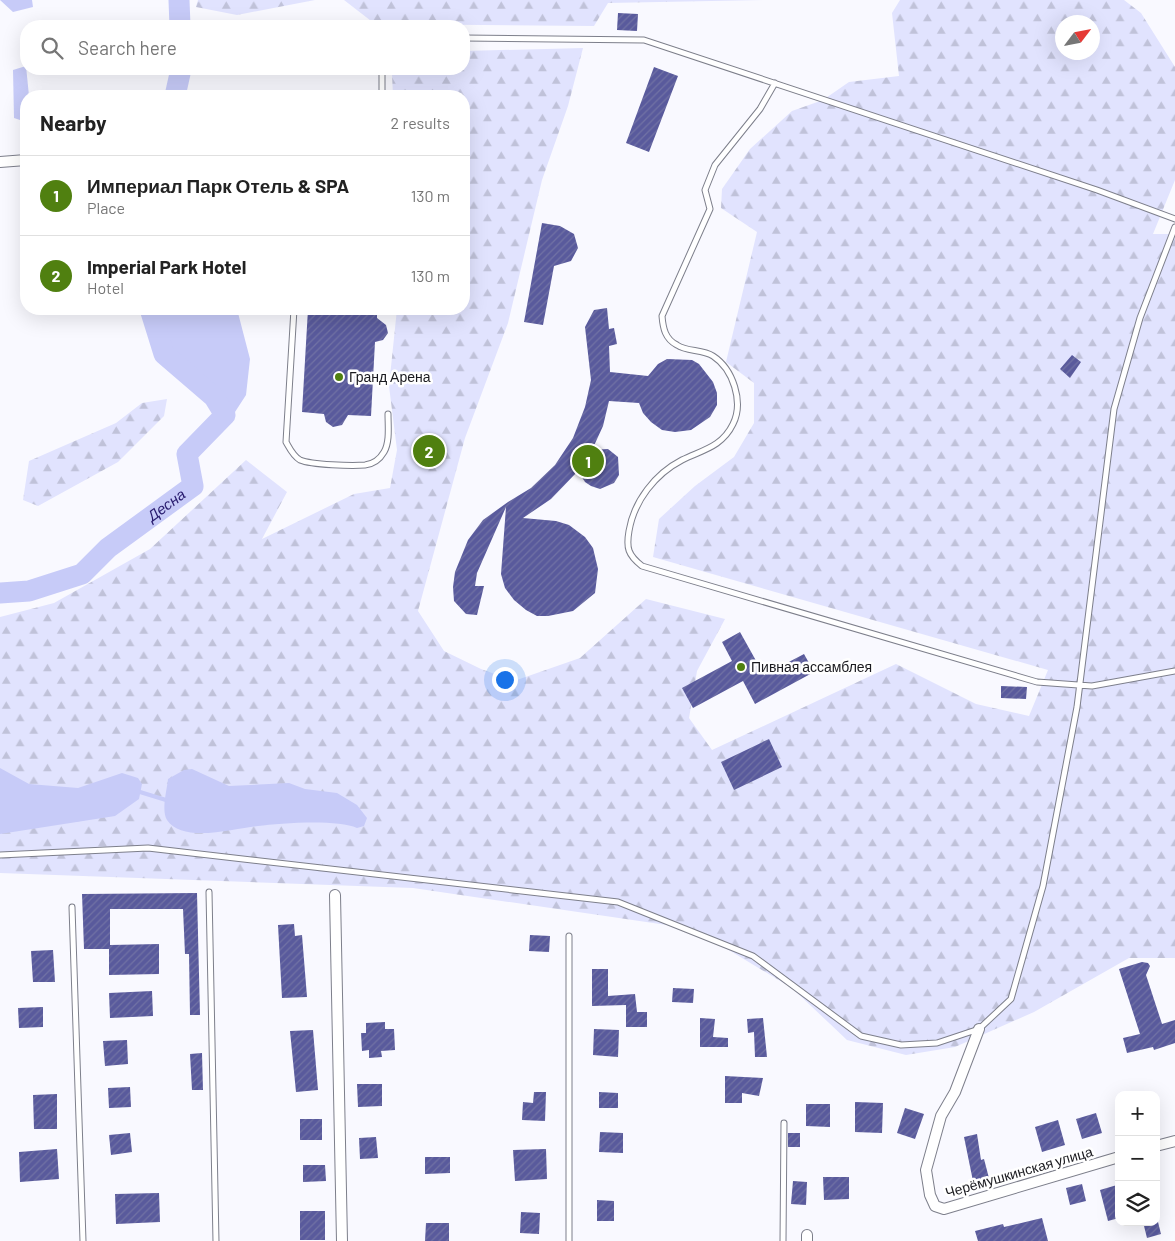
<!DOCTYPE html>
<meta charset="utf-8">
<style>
body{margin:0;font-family:Barlow,sans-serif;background:#f6f6f6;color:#222}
.controls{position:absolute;right:15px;bottom:15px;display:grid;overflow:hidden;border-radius:10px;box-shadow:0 5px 20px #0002}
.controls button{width:45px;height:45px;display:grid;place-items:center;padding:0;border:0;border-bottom:1px solid #e0e0e0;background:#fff;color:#222;font:25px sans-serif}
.compass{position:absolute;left:1055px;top:15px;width:45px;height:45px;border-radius:50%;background:#fff;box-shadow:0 5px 20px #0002;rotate:58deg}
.you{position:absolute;left:504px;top:679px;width:18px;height:18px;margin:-12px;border:4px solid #fff;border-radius:50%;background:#1a73e8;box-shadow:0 0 0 8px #1a73e833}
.badge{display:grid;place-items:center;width:32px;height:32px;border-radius:50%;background:#508010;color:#fff;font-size:16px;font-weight:700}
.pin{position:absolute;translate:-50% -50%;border:2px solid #fff;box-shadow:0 1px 5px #0006}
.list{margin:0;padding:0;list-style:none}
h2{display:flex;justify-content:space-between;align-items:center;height:65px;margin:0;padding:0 20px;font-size:21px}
h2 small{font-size:16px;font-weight:400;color:#767676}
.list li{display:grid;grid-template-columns:32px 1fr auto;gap:15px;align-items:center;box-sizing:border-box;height:80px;padding:0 20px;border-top:1px solid #e0e0e0}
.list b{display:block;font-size:19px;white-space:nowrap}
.list p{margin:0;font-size:16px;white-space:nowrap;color:#767676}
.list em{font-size:16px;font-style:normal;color:#767676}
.icon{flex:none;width:28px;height:28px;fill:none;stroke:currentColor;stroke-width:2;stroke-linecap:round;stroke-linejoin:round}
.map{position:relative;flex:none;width:1175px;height:1241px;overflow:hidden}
.search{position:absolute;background:#fff;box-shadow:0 5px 20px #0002;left:20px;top:20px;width:450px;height:55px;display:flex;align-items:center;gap:12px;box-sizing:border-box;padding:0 18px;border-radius:20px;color:#767676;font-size:19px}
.panel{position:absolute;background:#fff;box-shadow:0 5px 20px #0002;left:20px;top:90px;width:450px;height:225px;border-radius:20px}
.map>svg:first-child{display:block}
.forest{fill:url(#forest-firs);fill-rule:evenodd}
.water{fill:#c7cbf8}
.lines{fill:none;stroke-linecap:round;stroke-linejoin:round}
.stream{stroke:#c7cbf8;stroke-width:4}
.river{stroke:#c7cbf8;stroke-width:21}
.building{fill:url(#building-hatch)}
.service-casing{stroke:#7d7f8b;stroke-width:7}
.minor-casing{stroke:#7d7f8b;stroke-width:12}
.service{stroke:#fff;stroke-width:5}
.minor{stroke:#fff;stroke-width:10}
.poi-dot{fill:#508010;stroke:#fff;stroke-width:2}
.labels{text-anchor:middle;stroke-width:5;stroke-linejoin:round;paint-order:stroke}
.poi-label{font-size:14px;fill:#1a1a1f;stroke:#fff;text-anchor:start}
.street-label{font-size:14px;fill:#1a1a1f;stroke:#fff}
.water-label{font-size:15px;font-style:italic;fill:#271a6d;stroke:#fff}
</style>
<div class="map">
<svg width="1175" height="1241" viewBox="0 0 1175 1241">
<defs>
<pattern id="forest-firs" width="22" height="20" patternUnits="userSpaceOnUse" patternTransform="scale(1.25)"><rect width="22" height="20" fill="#e1e3fe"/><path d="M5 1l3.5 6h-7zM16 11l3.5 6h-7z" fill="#c0c2d9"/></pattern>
<pattern id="building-hatch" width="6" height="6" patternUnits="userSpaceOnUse" patternTransform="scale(1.25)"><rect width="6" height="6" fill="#595a9c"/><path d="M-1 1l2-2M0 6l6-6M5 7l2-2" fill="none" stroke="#7172a4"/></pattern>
</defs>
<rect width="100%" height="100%" fill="#f9f9ff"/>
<!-- forest -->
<path class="forest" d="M198,0H315L237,15L196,7Z
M344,0H763L608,3L594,26L375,24Z
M900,0H1124L1141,13L1175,67V180L1153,234H1175V958H1129L1034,1012L955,1047L906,1055L847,1040L792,988L694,929L413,888L0,873V617L54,603L150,549L246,460L287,492L262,539L354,494L390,488L397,450L389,386L397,309H464V96H393L392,74L399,69H464V51L583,48L568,106L542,180L508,323L465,438L418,611L444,651L481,669L514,681L580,658L646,599L725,619L697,671L689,718L712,750L896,664L976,704L1029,716L1048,670L653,557L659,519L695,486L734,457L754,423V383L726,362L757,232L721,208L722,189L750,149L792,111L823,100L849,82L899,76L892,13ZM1062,22H1092V52H1062Z
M167,399L164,416L118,462L38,506L23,500L29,461L116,423L142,403Z"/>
<!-- water -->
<path class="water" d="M0,0H32L33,7L13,12Z
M26,66L29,96H26V122L14,118L13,70Z
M150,309H237L250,359L246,395L235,412L225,415L164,354Z
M0,768L29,784L78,788L122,773L138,778L142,784L139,799L115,816L0,834Z
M192,769L229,786L289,783L305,789L337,793L357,805L367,818L364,826L357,828C338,819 281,823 258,826C235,828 183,844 167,820C161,810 167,790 168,779L184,770Z"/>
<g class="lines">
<!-- stream -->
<path class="stream" d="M140,792L166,800"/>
<!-- river -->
<g class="river">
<path d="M179,0L180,26"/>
<path d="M175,96L181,69"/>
<path id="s1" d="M0,593L29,591L82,574L108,548L193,486L187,454L225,415L214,397L164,354L150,309"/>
</g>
</g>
<!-- building -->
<path class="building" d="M618,13L638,14L637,31L617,30Z
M654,67L678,76L649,152L626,143Z
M542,223L560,226L574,234L578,248L571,261L554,266L543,325L524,322Z
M607,308L609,329L614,328L617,344L609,346L610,372L648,376L658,364L667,359L692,360L699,364L713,382L717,393V405L710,417L691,430L675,432L662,430L651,422L643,413L639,403L609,401L603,426L592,450L608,449L618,457L619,475L614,483L600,489L591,486L585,482L578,471L551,499L523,518L556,521L569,525L585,537L593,548L598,569L595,593L573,611L548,616H537L526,610L514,600L505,588L501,574L506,507L477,573L475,586H484L477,615L466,614L454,601L453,587L455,572L468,540L483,520L508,502L531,488L555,465L573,438L585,407L591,380L585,327L594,310Z
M308,309H377V318L386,325L388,333L383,340L375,342L371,416L348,415L342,425L333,427L326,422L324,414L302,412Z
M1072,355L1081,362L1070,378L1060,369Z
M740,632L764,675L804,654L814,672L755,704L743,681L693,708L682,688L732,661L722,642Z
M1001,686L1027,687L1026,699L1001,698Z
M769,739L782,767L734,790L721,762Z
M197,893L200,1015H190L189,954H185L183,909H110V945L159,944V974L109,975V949H84L82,894Z
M294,924L295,936L302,935L307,997L282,998L278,925Z
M530,935L550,936L549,952L529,951Z
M53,950L55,982H33L31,951Z
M1142,962L1148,963L1150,966L1146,975L1162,1024L1175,1020V1043L1154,1050L1153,1047L1127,1053L1123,1038L1140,1034L1119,969Z
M592,969H608V996L635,994L637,1012H647V1027H626V1005L592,1006Z
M673,988L694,989L693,1003L672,1002Z
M152,991L153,1016L110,1018L109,993Z
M43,1007V1027L19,1028L18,1008Z
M700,1018L715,1019L713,1037L728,1038V1047H700Z
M763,1018L767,1057H755L754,1032L748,1033L747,1019Z
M385,1022V1029H394L395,1050L381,1051L382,1057L369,1058V1050L362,1051L361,1033H366V1023Z
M594,1029L619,1030L618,1057L593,1055Z
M313,1030L318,1090L296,1092L290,1031Z
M127,1040L128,1064L105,1066L103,1041Z
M202,1053L203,1090H192L190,1054Z
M725,1076L763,1078L759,1096L742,1093V1103H725Z
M357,1084H382V1106L358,1107Z
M130,1087L131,1107L109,1108L108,1088Z
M534,1092H546L545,1121L522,1120L523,1102L533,1103Z
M599,1092L618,1093V1108H599Z
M57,1094V1129H34L33,1095Z
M855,1102L883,1103L882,1133L855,1132Z
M806,1104H830V1127L806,1126Z
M905,1108L924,1114L915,1139L897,1133Z
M1096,1113L1102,1133L1082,1139L1076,1119Z
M300,1119H322V1140H300Z
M1058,1120L1065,1145L1042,1152L1035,1127Z
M600,1132L623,1133V1153L599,1152Z
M130,1133L132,1152L111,1155L109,1135Z
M788,1133H800V1147H788Z
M977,1134L981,1160L984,1159L990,1182L974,1186L964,1137Z
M376,1137L378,1158L360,1159L359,1138Z
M57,1149L59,1179L20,1182L19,1152Z
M546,1149L547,1179L515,1181L513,1150Z
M425,1157H450V1173L425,1174Z
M303,1165H325L326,1181L303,1182Z
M823,1177H849V1199L824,1200Z
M793,1181L807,1182L806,1205L791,1204Z
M1082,1184L1086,1201L1070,1205L1066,1188Z
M1117,1185L1119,1218L1108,1221L1100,1190Z
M159,1193L160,1222L116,1224L115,1194Z
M597,1200L614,1201V1221H597Z
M300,1211H325V1240H300Z
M521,1212L540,1213L539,1234L520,1233Z
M1042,1218L1048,1241H978L975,1231L1003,1224L1004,1227Z
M1143,1222H1158L1161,1234L1147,1238Z
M426,1223H449V1241H425Z"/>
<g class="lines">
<defs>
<path id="service" d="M464,38L644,40L1097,190L1175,219
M775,83L760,109L715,165L705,190L710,209L662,316C663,328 665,339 677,345C687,352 702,349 713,356C733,369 744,402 733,424C722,447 702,450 682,460C655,474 634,501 629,531C626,548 628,555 642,566L1037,682L1092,686L1175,671
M382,96V69
M294,309L286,442C290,449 293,456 300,460C312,465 352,466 365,465C373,464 380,459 384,452C390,442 388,426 388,414
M0,855L148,848L618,902L753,956L861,1036L901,1045L937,1043L979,1029L1011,999L1043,886L1077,707L1114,409L1140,318L1175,227
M209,892L216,1241
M72,907L83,1241
M569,1241V936
M783,1241L784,1123"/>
<path id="minor" d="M0,162L26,160
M335,895L342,1241
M979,1029L955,1092L941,1116L926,1170L930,1195L935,1206L944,1209L1119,1157
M1156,1146L1175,1141
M807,1235V1241"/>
</defs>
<!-- service casing -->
<use href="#service" class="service-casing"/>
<!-- minor casing -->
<use href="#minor" class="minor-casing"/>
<!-- service -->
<use href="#service" class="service"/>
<!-- minor -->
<use href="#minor" class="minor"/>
</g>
<!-- markers -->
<g class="poi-dot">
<circle cx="339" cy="377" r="5"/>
<circle cx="741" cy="667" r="5"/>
</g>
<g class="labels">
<!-- poi labels -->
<g class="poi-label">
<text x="349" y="382">Гранд Арена</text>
<text x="751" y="672">Пивная ассамблея</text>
</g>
<!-- street labels -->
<g class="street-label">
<text transform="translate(1019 1172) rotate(-16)" y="5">Черёмушкинская улица</text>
</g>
<!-- water labels -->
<g class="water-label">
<text dy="5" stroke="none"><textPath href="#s1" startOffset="194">Десна</textPath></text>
</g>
</g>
</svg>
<div class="controls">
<button>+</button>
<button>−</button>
<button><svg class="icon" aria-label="layers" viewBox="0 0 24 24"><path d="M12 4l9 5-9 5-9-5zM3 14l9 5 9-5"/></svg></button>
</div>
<svg class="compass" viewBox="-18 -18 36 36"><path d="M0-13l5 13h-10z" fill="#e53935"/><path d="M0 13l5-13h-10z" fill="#767676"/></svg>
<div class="you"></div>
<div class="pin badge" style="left:588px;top:461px">1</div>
<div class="pin badge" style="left:429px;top:451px">2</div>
<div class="search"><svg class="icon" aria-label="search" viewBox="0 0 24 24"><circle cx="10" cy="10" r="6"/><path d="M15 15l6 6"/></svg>Search here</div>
<section class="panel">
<h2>Nearby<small>2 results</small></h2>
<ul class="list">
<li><span class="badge">1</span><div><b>Империал Парк Отель &amp; SPA</b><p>Place</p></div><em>130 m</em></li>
<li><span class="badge">2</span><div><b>Imperial Park Hotel</b><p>Hotel</p></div><em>130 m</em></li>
</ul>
</section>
</div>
